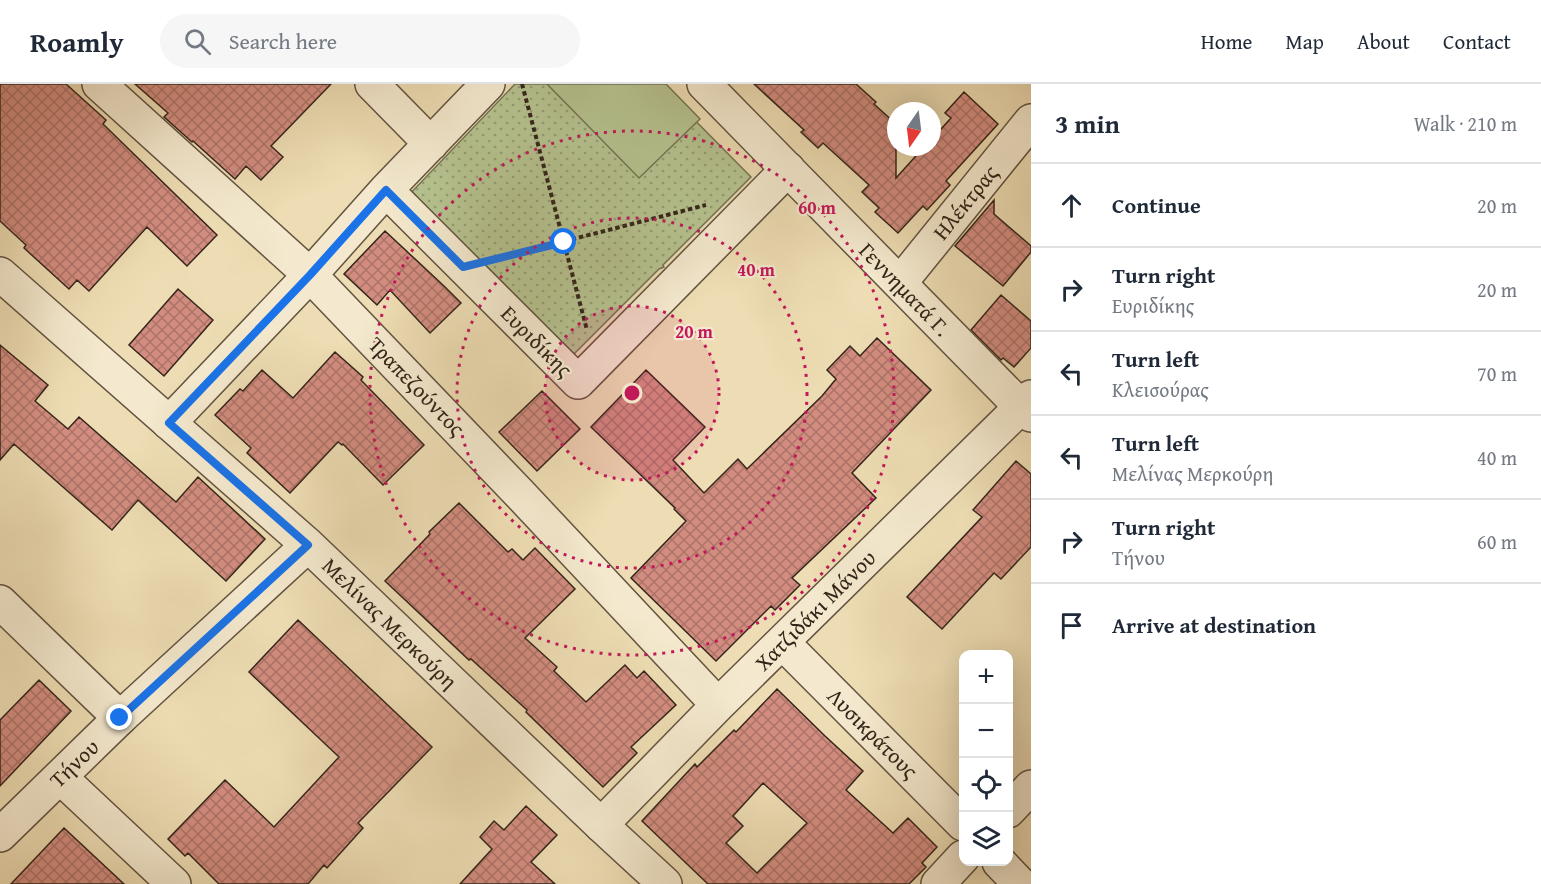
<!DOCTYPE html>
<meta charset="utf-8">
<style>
body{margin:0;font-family:"Gentium Book Plus",serif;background:#f6f6f7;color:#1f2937}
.controls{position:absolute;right:18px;bottom:18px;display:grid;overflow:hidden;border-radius:12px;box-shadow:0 6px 24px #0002}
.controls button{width:54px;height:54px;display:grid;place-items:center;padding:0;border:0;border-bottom:2px solid #e0e1e3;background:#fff;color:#1f2937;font:30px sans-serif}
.compass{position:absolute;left:887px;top:18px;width:54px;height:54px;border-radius:50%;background:#fff;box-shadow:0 6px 24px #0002;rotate:194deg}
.stop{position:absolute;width:18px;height:18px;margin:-14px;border:4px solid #1a73e8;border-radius:50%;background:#fff}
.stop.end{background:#1a73e8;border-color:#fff;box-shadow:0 2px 6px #0008}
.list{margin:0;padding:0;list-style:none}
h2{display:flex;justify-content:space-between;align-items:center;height:78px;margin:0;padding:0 24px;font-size:26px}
h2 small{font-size:20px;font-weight:400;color:#747a83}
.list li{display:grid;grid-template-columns:39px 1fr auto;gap:18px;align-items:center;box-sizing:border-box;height:84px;padding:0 24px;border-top:2px solid #e0e1e3}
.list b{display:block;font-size:22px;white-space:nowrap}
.list p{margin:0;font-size:20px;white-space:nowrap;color:#747a83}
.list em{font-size:20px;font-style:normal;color:#747a83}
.icon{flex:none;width:33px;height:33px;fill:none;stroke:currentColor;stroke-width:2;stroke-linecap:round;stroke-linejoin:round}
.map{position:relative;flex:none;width:1031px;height:800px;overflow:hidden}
header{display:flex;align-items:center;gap:36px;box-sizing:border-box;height:84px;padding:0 30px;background:#fff;border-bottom:2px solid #e0e1e3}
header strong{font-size:28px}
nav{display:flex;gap:33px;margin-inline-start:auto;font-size:21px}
.search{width:420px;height:54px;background:#f6f6f7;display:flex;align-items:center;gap:15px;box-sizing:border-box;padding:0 21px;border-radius:33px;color:#747a83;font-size:22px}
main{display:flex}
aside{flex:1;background:#fff}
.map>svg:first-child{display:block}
.park{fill:url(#park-dots);stroke:#747454;stroke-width:1.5}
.pitch{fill:#b5c28f;stroke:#747454;stroke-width:1.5}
.building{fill:url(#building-cross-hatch);stroke:#34251a;stroke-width:1.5;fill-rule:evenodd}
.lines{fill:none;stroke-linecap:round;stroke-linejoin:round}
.minor-casing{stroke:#625340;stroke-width:36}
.tertiary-casing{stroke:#625340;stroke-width:36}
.path{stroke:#34251a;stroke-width:4;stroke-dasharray:4.5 3;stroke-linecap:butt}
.minor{stroke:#f4e9ce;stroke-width:33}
.tertiary{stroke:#f4e9ce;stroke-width:33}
.route{stroke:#1a73e8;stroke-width:8}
.ring{fill:none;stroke:#c2185b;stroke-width:3;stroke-dasharray:3 6}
.labels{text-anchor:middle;stroke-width:4.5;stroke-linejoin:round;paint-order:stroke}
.street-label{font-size:22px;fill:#34251a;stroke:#f4e9ce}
.centre{fill:#c2185b;stroke:#f4e9ce;stroke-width:3}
.ring-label{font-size:18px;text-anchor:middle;font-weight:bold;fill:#c2185b;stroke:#f4e9ce;stroke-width:4.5;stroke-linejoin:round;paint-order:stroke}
</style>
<header>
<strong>Roamly</strong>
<div class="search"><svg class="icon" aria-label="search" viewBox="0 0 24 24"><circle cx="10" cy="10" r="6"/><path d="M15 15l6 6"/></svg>Search here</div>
<nav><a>Home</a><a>Map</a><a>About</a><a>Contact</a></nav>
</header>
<main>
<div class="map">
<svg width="1031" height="800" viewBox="0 0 1031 800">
<defs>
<pattern id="park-dots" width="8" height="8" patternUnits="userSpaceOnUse" patternTransform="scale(1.5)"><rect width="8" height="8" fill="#b5c28f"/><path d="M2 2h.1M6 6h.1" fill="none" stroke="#949d74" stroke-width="1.8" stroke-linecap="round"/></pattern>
<pattern id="building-cross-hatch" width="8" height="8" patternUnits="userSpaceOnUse" patternTransform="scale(1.5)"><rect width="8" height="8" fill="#d38d80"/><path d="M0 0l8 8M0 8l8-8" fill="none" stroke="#ac7368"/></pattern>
</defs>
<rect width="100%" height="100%" fill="#eeddb4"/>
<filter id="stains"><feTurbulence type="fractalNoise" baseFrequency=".00333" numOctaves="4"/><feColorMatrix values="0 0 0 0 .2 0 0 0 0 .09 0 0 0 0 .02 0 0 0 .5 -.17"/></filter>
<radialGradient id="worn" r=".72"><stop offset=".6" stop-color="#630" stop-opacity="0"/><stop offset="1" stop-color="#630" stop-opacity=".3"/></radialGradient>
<!-- park -->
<path class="park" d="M515,0H659L751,93L663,181L664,183L659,185L569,275L406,114Z"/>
<!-- pitch -->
<path class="pitch" d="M547,0H666L700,35L639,94Z"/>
<!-- building -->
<path class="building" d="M0,0H66L106,36L103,40L217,151L187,182L147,143L89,207L77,196L69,205L24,164L26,161L0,137Z
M135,0H331L271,62L283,73L261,96L246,82L235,95L193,57L192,58L164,33L168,29Z
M754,0H856L876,18L874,20L896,40V94L924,63H932V55L951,34L945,29L964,8L998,40L946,97L950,101L927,126L923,122L898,149L875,128L879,124L862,108L869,101L823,59L818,64L801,48L804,46Z
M994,116V130L1031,162V168L1003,202L955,162Z
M385,147L444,202L461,219L430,249L390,206L377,221L344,190Z
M178,205L213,236L164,292L129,261Z
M1001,211L1031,237V264L1014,283L1003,274L1001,276L971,246Z
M877,254L931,306L852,389L876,414L792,494L800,501L775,526L771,522L716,577L631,494L686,437L674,425L675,424L591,343L646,286L705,343L673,376L704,409L738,375L747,385L822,312L836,295L827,286L850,262L860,272Z
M0,261L48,301L35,317L68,345L79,333L176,418L198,393L265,455L226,497L138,416L112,446L14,360L0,376Z
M335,268L363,293L361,296L424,361L383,401L343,360L342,361L338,358L290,409L247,369L251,364L215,331L240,305L243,307L262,286L293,314Z
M542,307L580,345L537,387L499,348Z
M1016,377L1031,390V463L1001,495L994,489L942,545L907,513L982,433L973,426Z
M459,419L508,468L512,465L523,476L535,464L575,505L525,554L557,583L554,587L586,618L625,581L637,594L644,587L676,621L631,663L637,669L603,703L526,628L527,626L471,575L469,576L385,497L430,450L429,448Z
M298,536L432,663L358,739L363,744L327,784L324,781L308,800H219L188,769L185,772L168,755L225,696L274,743L339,673L249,588Z
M39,596L71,627L0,702V636Z
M777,605L825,652L863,687L846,706L893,749L908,734L937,763L922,779L926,783L909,800H708L642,737L695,680L697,683L734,646L736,648ZM763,699L807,739L757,789L726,759L743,742L733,732Z
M526,722L557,751L531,778L555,800H460L492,765L480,753L494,737L504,746Z
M64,744L124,800H11Z"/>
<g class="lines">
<defs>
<path id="minor" d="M99,0L310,191L519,409L718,621
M372,0L431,60
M386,106L578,298L788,85
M900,199L1031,37
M169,339L310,191L386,106L488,0
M0,518L120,634
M782,558L963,740
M60,693L174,800
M1008,727L1031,703
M601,741L718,621L1031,313
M999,778L1020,800
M938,800L963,773"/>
<path id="tertiary" d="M704,0L1021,323L1031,331
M0,190L308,461L601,741L665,800
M0,751L120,634L308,461"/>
</defs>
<!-- minor casing -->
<use href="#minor" class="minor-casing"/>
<!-- tertiary casing -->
<use href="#tertiary" class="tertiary-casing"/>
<!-- path -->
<path class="path" d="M522,0L587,246
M499,174L706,121"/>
<!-- minor -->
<use href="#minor" class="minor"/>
<!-- tertiary -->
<use href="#tertiary" class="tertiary"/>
</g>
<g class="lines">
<!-- route -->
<path class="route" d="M120,634L308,461L169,339L310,191L386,106L463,183L564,158"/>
</g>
<!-- distance rings -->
<circle cx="632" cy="309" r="87" fill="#c2185b" fill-opacity=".12"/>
<g class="ring">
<circle cx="632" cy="309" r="87"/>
<circle cx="632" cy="309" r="175"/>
<circle cx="632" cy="309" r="262"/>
</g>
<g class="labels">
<!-- street labels -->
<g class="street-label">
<text transform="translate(965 118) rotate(-51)" y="8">Ηλέκτρας</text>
<text transform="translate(905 205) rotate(46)" y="8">Γεννηματά Γ.</text>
<text transform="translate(537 257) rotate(45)" y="8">Ευριδίκης</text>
<text transform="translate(417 302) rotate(46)" y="8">Τραπεζούντος</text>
<text transform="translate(815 526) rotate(-45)" y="8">Χατζιδάκι Μάνου</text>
<text transform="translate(390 539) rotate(44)" y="8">Μελίνας Μερκούρη</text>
<text transform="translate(873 649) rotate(45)" y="8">Λυσικράτους</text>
<text transform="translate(74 679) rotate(-44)" y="8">Τήνου</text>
</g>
</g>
<circle cx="632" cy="309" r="9" class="centre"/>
<g class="ring-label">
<text x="817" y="130">60 m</text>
<text x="756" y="192">40 m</text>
<text x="694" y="254">20 m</text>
</g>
<rect width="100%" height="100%" filter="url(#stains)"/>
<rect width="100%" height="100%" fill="url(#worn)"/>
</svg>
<div class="controls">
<button>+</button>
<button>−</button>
<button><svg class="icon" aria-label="locate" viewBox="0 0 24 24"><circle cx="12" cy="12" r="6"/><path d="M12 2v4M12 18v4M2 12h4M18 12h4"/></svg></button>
<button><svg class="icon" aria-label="layers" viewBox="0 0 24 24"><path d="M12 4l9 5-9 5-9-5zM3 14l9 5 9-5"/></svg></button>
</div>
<svg class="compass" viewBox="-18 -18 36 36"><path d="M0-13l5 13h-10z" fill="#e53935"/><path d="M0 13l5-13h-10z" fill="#747a83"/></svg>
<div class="stop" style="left:564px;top:158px"></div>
<div class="stop end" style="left:120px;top:634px"></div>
</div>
<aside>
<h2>3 min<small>Walk · 210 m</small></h2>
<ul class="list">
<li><svg class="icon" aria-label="ahead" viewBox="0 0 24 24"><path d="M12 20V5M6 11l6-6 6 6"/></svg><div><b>Continue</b></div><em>20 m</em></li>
<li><svg class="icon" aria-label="right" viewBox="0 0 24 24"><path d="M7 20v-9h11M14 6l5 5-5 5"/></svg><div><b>Turn right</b><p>Ευριδίκης</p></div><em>20 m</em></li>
<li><svg class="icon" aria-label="left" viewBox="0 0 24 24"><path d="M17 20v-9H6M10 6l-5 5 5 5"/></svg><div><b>Turn left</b><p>Κλεισούρας</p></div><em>70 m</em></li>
<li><svg class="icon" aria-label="left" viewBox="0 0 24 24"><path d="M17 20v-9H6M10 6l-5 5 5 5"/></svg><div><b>Turn left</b><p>Μελίνας Μερκούρη</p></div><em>40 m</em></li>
<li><svg class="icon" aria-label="right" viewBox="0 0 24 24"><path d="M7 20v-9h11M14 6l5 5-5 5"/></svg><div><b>Turn right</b><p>Τήνου</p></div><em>60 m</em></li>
<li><svg class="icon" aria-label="arrive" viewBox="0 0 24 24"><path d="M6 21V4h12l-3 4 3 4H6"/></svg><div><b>Arrive at destination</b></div></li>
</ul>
</aside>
</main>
